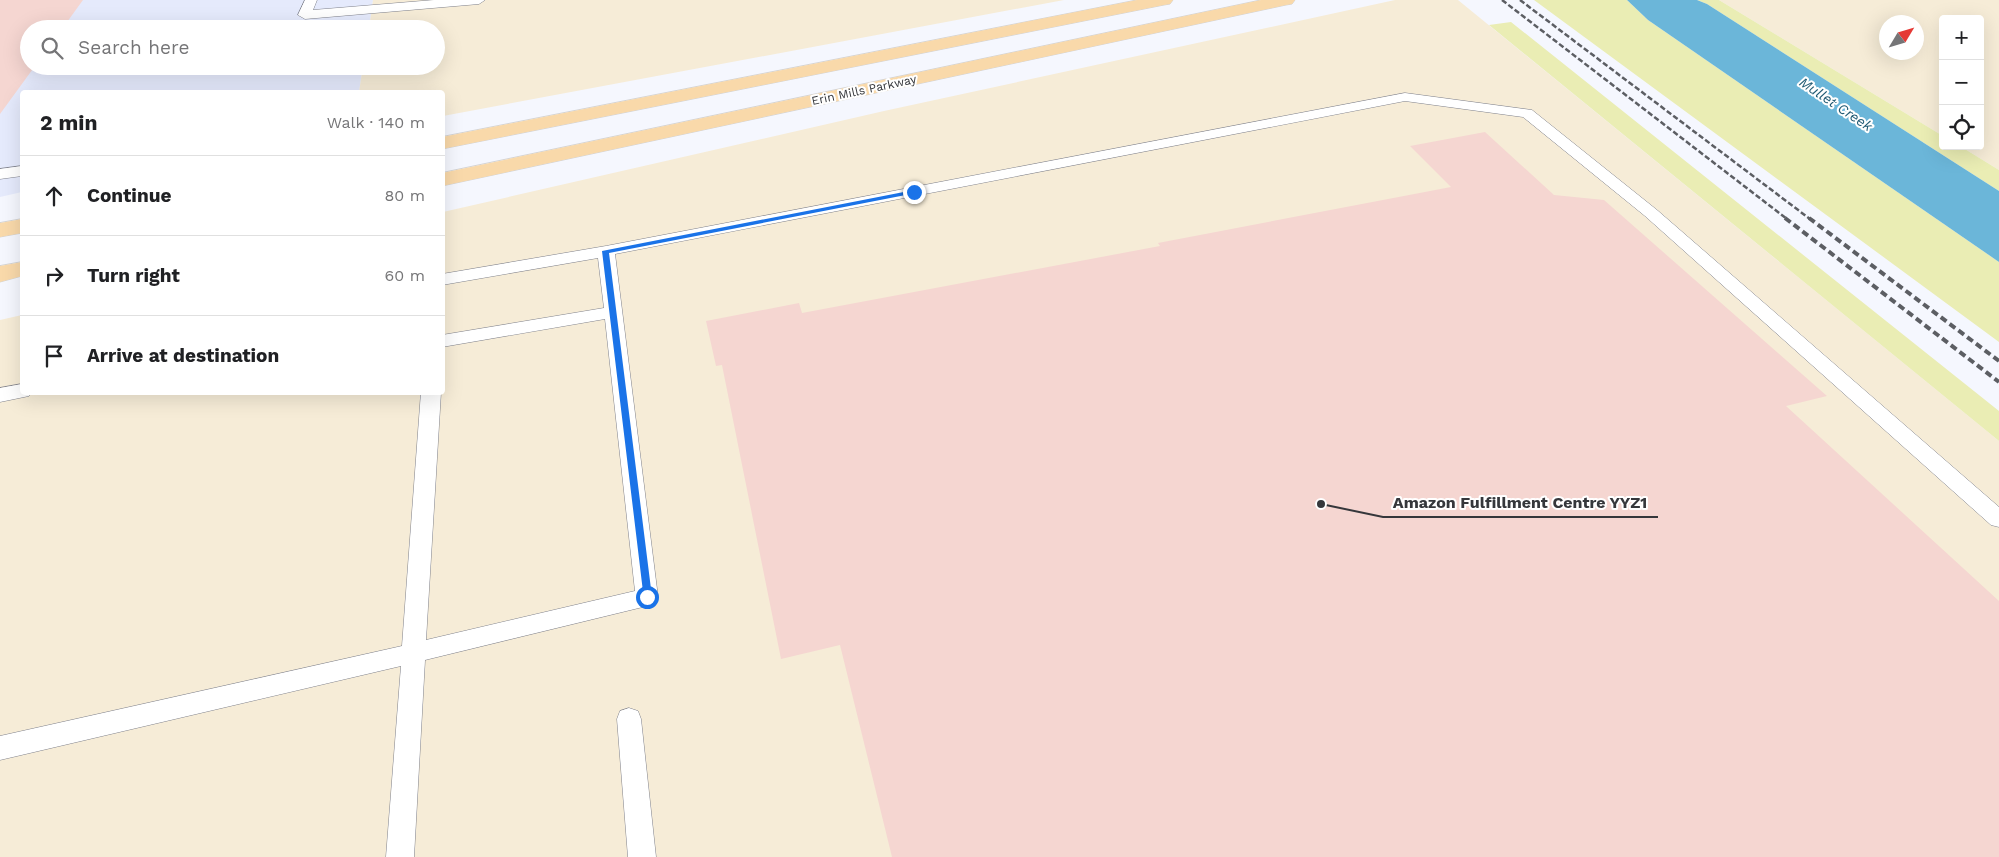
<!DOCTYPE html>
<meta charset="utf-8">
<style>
body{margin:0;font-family:"Work Sans",sans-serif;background:#f2f2f2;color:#202124}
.controls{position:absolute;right:15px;top:15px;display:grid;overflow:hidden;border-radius:5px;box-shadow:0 5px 20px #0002}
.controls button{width:45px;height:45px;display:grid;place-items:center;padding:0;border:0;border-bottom:1px solid #e0e0e0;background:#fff;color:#202124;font:25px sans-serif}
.compass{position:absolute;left:1879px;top:15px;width:45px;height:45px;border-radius:50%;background:#fff;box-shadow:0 5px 20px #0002;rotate:52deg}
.stop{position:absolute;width:15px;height:15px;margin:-11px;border:4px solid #1a73e8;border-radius:50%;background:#fff}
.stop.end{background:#1a73e8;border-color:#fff;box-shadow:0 1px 5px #0008}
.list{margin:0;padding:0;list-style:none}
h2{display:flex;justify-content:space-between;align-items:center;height:65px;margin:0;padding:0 20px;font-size:21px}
h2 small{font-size:16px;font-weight:400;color:#757577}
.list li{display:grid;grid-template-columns:32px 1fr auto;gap:15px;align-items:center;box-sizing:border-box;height:80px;padding:0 20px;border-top:1px solid #e0e0e0}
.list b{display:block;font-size:19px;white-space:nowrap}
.list em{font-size:16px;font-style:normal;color:#757577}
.icon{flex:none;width:28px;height:28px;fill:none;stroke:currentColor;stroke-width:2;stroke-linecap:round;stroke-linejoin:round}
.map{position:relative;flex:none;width:1999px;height:857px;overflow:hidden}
.search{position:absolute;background:#fff;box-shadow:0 5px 20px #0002;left:20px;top:20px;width:425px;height:55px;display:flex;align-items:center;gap:12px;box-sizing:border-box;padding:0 18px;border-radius:28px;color:#757577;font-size:19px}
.panel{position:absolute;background:#fff;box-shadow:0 5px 20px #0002;left:20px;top:90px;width:425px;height:305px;border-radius:5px}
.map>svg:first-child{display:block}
.built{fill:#e5eafc}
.industrial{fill:#f6ecd7;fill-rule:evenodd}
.green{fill:#eaedb4}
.water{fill:#6bb6d9}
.building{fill:#f5d6d1}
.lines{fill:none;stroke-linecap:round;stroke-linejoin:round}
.lane-casing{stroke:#7f818b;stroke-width:1}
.primary-casing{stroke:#d3d3d4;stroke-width:1}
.lane{fill:#fff;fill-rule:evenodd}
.primary{fill:#f9d9aa;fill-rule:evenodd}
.rail-far1{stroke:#5c5e63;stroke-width:2.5;stroke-dasharray:5.5 2.5;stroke-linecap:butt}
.rail{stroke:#5c5e63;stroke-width:4;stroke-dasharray:7 4;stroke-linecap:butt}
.route{fill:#1a73e8}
.labels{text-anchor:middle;stroke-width:4;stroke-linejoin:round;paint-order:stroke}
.far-street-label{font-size:12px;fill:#35373b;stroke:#fff}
.far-water-label{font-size:14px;font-style:italic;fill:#215b74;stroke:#fff}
.leader{fill:none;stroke:#35373b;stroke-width:2}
.callout-dot{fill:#35373b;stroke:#fff;stroke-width:2}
.callout-label{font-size:16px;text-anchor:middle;font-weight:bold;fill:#35373b;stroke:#fff;stroke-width:4;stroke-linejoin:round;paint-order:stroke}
</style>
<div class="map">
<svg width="1999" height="857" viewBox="0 0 1999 857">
<rect width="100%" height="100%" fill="#f5f7fe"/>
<!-- built -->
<path class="built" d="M0,0H373L369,29H29V66H363L359,92H22V192L0,197Z"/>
<!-- industrial -->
<path class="industrial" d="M373,0H1064L443,116L442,92H359L363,66H436V29H369Z
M1395,0H1458L1999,441V857H0V320L22,315V392H442L443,212L884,111Z
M1719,0H1999V170L1960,146H1980V19H1943V136ZM1886,22H1916V52H1886Z"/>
<!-- green -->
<path class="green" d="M1534,0H1627L1648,20L1999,262V342Z
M1697,0H1719L1943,136V146H1960L1999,170V191L1707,4Z
M1511,22L1999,411V441L1489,25Z"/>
<!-- water -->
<path class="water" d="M1627,0H1697L1707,4L1999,191V262L1648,20Z"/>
<!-- building -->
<path class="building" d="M0,0H83L62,29H29V66H35L0,114Z
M1485,132L1554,195L1604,200L1827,396L1786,406L1999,601V857H892L840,645L781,659L722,365L716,366L706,321L799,303L802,313L1160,246L1158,243L1451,187L1410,146Z"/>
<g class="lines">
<defs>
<path id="lane" d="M305,0H317L313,10L434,0H485L479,4L305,19L298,15Z
M1405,93L1532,110L1657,210L1999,507V527L1991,525L1645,216L1523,117L1405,101L615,254L658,597L655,604L647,606L425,660L414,857H386L401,666L0,760V736L402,646L421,392H441L426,640L635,591L605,319L442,347V335L604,308L598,258L442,285V274L606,246Z
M22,166V176L0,179V169Z
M22,384V392H31L29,396L0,402V388Z
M629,708L638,711L641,719L656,857H628L617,719L620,711Z"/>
<path id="primary" d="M1137,0H1173L1170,4L1164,5L442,149V137Z
M1261,0H1295L1292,4L1286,5L442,186V173Z
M22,219V233L0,237V223Z
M22,262V276L0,282V266Z"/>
</defs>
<!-- lane casing -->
<use href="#lane" class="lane-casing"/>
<!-- primary casing -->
<use href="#primary" class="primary-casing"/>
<!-- lane -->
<use href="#lane" class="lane"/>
<!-- primary -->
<use href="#primary" class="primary"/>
<!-- rail-far1 -->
<path class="rail-far1" d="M1502,0L1787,219
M1520,0L1810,219"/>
<!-- rail -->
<path class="rail" d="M1785,218L1999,382
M1809,218L1999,361"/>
</g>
<!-- route -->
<path class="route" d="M914,190H916V193L609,253L652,597L647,601L644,600L602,251Z"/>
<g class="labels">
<!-- far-street labels -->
<g class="far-street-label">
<text transform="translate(864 90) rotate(-12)" y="4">Erin Mills Parkway</text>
</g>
<!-- far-water labels -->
<g class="far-water-label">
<text transform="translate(1836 104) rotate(34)" y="5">Mullet Creek</text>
</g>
</g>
<!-- callouts -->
<path class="leader" d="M1321 504L1383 517H1658"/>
<circle class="callout-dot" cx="1321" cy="504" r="5"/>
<g class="callout-label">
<text x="1520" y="508">Amazon Fulfillment Centre YYZ1</text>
</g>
</svg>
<div class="controls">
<button>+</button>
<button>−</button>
<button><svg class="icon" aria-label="locate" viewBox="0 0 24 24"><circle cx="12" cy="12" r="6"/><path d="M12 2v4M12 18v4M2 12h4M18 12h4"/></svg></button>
</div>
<svg class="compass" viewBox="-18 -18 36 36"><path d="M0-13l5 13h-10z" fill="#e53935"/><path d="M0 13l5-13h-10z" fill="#757577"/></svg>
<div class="stop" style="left:647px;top:597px"></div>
<div class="stop end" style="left:914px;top:192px"></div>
<div class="search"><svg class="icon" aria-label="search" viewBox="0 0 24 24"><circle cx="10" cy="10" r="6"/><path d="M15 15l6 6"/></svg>Search here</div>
<section class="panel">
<h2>2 min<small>Walk · 140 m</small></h2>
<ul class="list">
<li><svg class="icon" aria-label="ahead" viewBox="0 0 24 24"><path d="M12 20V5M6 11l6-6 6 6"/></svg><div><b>Continue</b></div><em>80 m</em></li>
<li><svg class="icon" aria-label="right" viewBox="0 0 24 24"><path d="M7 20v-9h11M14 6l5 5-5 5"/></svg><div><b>Turn right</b></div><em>60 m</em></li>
<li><svg class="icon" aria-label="arrive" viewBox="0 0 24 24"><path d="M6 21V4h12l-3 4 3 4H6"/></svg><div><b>Arrive at destination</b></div></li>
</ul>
</section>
</div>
